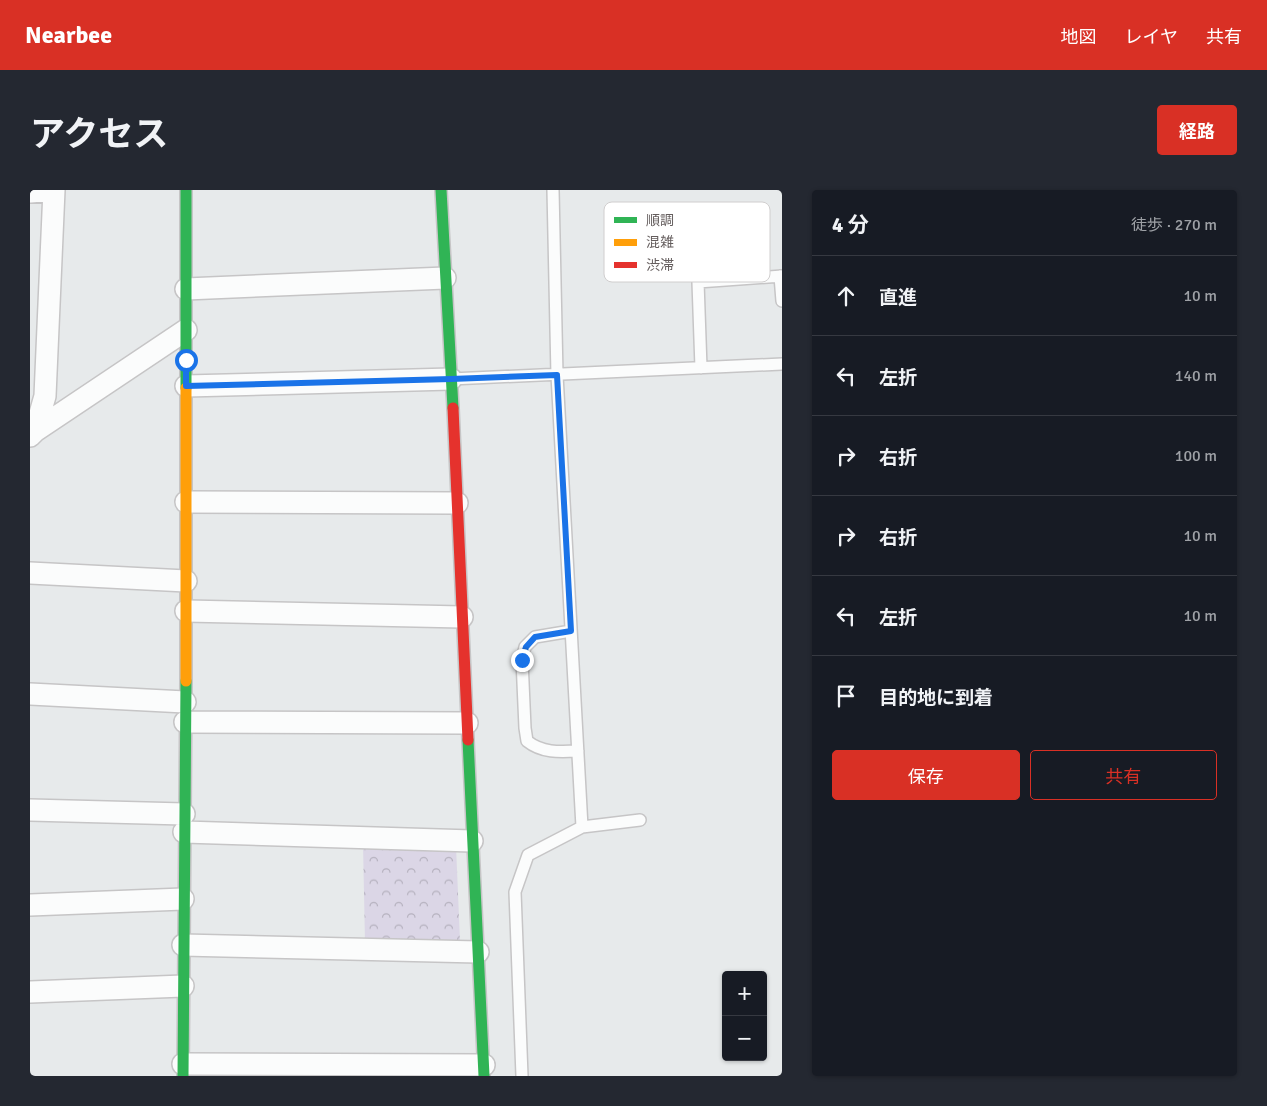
<!DOCTYPE html>
<html lang="ja">
<meta charset="utf-8">
<style>
body{margin:0;font-family:Signika,"Noto Sans JP",sans-serif;background:#242831;color:#f1f3f6}
.controls{position:absolute;right:15px;bottom:15px;display:grid;overflow:hidden;border-radius:5px;box-shadow:0 1px 4px #0004}
.controls button{width:45px;height:45px;display:grid;place-items:center;padding:0;border:0;border-bottom:1px solid #363941;background:#171b24;color:#f1f3f6;font:25px sans-serif}
.stop{position:absolute;width:15px;height:15px;margin:-11px;border:4px solid #1a73e8;border-radius:50%;background:#fff}
.stop.end{background:#1a73e8;border-color:#fff;box-shadow:0 1px 5px #0008}
.list{margin:0;padding:0;list-style:none}
h2{display:flex;justify-content:space-between;align-items:center;height:65px;margin:0;padding:0 20px;font-size:21px}
h2 small{font-size:16px;font-weight:400;color:#9ea1a6}
.list li{display:grid;grid-template-columns:32px 1fr auto;gap:15px;align-items:center;box-sizing:border-box;height:80px;padding:0 20px;border-top:1px solid #363941}
.list b{display:block;font-size:19px;white-space:nowrap}
.list em{font-size:16px;font-style:normal;color:#9ea1a6}
.actions{display:flex;gap:10px;padding:15px 20px}
.actions a{flex:1;padding:11px 0;border:1px solid #d93025;border-radius:5px;text-align:center;font-size:18px;color:#d93025}
.actions .main{background:#d93025;color:#fff}
.icon{flex:none;width:28px;height:28px;fill:none;stroke:currentColor;stroke-width:2;stroke-linecap:round;stroke-linejoin:round}
.map{position:relative;flex:none;width:752px;height:886px;overflow:hidden;border-radius:5px}
header{display:flex;align-items:center;gap:30px;box-sizing:border-box;height:70px;padding:0 25px;background:#d93025;color:#fff}
header strong{font-size:24px}
nav{display:flex;gap:28px;margin-inline-start:auto;font-size:18px}
.intro{display:flex;align-items:center;justify-content:space-between;box-sizing:border-box;height:120px;padding:0 30px}
h1{margin:0;font-size:35px}
.button{padding:12px 22px;border-radius:5px;background:#d93025;color:#fff;font-size:18px;font-weight:700}
main{display:flex;gap:30px;padding:0 30px}
aside{flex:1;background:#171b24;border-radius:5px;box-shadow:0 1px 4px #0004}
.map>svg:first-child{display:block}
.park{fill:url(#park-crowns)}
.lines{fill:none;stroke-linecap:round;stroke-linejoin:round}
.lane-casing{stroke:#c6c5c6;stroke-width:14}
.street-casing{stroke:#c6c5c6;stroke-width:24}
.fast-casing{stroke:#c6c5c6;stroke-width:14}
.slow-casing{stroke:#c6c5c6;stroke-width:14}
.jam-casing{stroke:#c6c5c6;stroke-width:14}
.lane{stroke:#fbfcfc;stroke-width:11}
.street{stroke:#fbfcfc;stroke-width:21}
.fast{stroke:#30b455;stroke-width:11}
.slow{stroke:#ff9f0a;stroke-width:11}
.jam{stroke:#e5322d;stroke-width:11}
.route{stroke:#1a73e8;stroke-width:6}
.key{fill:#fff;stroke:#d0cece;stroke-width:1}
.key-label{font-size:14px;fill:#645d5d}
</style>
<header>
<strong>Nearbee</strong>
<nav><a>地図</a><a>レイヤ</a><a>共有</a></nav>
</header>
<div class="intro"><h1>アクセス</h1><a class="button">経路</a></div>
<main>
<div class="map">
<svg width="752" height="886" viewBox="0 0 752 886">
<defs>
<pattern id="park-crowns" width="20" height="18" patternUnits="userSpaceOnUse" patternTransform="scale(1.25)"><rect width="20" height="18" fill="#dbd6e6"/><path d="M2 6a3 3 0 1 1 6 0M12 15a3 3 0 1 1 6 0" fill="none" stroke="#b5b1be"/></pattern>
</defs>
<rect width="100%" height="100%" fill="#e7eaeb"/>
<!-- park -->
<path class="park" d="M333,654L426,656L430,751L335,752Z"/>
<g class="lines">
<defs>
<path id="lane" d="M750,86L752,111
M671,178L668,92L752,86
M421,189L752,174
M541,441L505,447L495,457L492,470L495,538L497,551C512,563 529,562 548,561
M552,637L610,630
M492,886L485,702L498,665L552,637L527,185L523,0"/>
<path id="street" d="M0,2L24,0
M156,99L415,88
M156,196L421,189
M5,241L15,206L24,0
M0,246L5,241L156,140
M156,312L427,313
M0,383L156,391
M156,421L432,427
M0,504L155,512
M155,532L437,533
M0,620L154,624
M154,642L442,651
M0,715L153,709
M153,755L448,762
M0,802L153,796
M153,874L454,875"/>
<path id="fast" d="M156,0V198
M411,0L423,218
M438,550L454,886
M153,886L156,491"/>
<path id="slow" d="M156,491V198"/>
<path id="jam" d="M423,218L438,550"/>
</defs>
<!-- lane casing -->
<use href="#lane" class="lane-casing"/>
<!-- street casing -->
<use href="#street" class="street-casing"/>
<!-- fast casing -->
<use href="#fast" class="fast-casing"/>
<!-- slow casing -->
<use href="#slow" class="slow-casing"/>
<!-- jam casing -->
<use href="#jam" class="jam-casing"/>
<!-- lane -->
<use href="#lane" class="lane"/>
<!-- street -->
<use href="#street" class="street"/>
<!-- fast -->
<use href="#fast" class="fast"/>
<!-- slow -->
<use href="#slow" class="slow"/>
<!-- jam -->
<use href="#jam" class="jam"/>
</g>
<g class="lines">
<!-- route -->
<path class="route" d="M156,170V196L421,189L527,185L541,441L505,447L496,457L492,470"/>
</g>
<!-- legend -->
<rect x="574" y="12" width="166" height="80" rx="8" class="key"/>
<rect x="584" y="27" width="23" height="6" fill="#30b455"/>
<rect x="584" y="49" width="23" height="7" fill="#ff9f0a"/>
<rect x="584" y="72" width="23" height="6" fill="#e5322d"/>
<g class="key-label">
<text x="616" y="35">順調</text>
<text x="616" y="57">混雑</text>
<text x="616" y="80">渋滞</text>
</g>
</svg>
<div class="controls">
<button>+</button>
<button>−</button>
</div>
<div class="stop" style="left:156px;top:170px"></div>
<div class="stop end" style="left:492px;top:470px"></div>
</div>
<aside>
<h2>4 分<small>徒歩 · 270 m</small></h2>
<ul class="list">
<li><svg class="icon" aria-label="ahead" viewBox="0 0 24 24"><path d="M12 20V5M6 11l6-6 6 6"/></svg><div><b>直進</b></div><em>10 m</em></li>
<li><svg class="icon" aria-label="left" viewBox="0 0 24 24"><path d="M17 20v-9H6M10 6l-5 5 5 5"/></svg><div><b>左折</b></div><em>140 m</em></li>
<li><svg class="icon" aria-label="right" viewBox="0 0 24 24"><path d="M7 20v-9h11M14 6l5 5-5 5"/></svg><div><b>右折</b></div><em>100 m</em></li>
<li><svg class="icon" aria-label="right" viewBox="0 0 24 24"><path d="M7 20v-9h11M14 6l5 5-5 5"/></svg><div><b>右折</b></div><em>10 m</em></li>
<li><svg class="icon" aria-label="left" viewBox="0 0 24 24"><path d="M17 20v-9H6M10 6l-5 5 5 5"/></svg><div><b>左折</b></div><em>10 m</em></li>
<li><svg class="icon" aria-label="arrive" viewBox="0 0 24 24"><path d="M6 21V4h12l-3 4 3 4H6"/></svg><div><b>目的地に到着</b></div></li>
</ul>
<div class="actions"><a class="main">保存</a><a>共有</a></div>
</aside>
</main>
